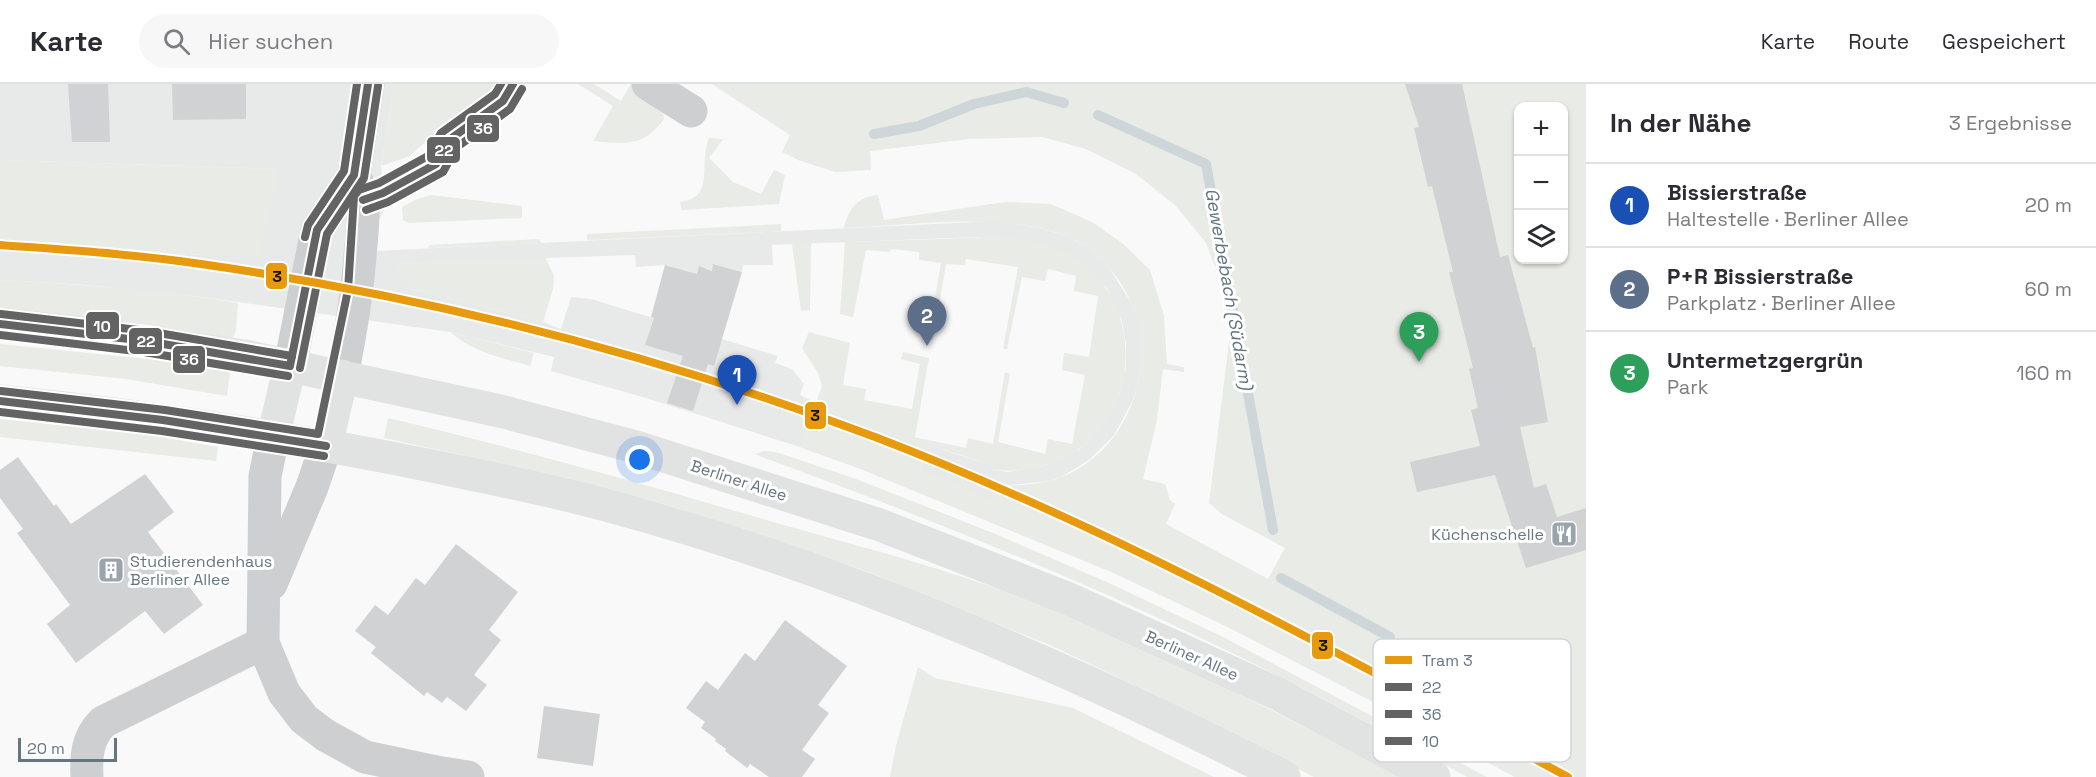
<!DOCTYPE html>
<html lang="de">
<meta charset="utf-8">
<style>
body{margin:0;font-family:"Space Grotesk",sans-serif;background:#f7f7f7;color:#2b2b33}
.controls{position:absolute;right:18px;top:18px;display:grid;overflow:hidden;border-radius:12px;box-shadow:0 2px 4px #0004}
.controls button{width:54px;height:54px;display:grid;place-items:center;padding:0;border:0;border-bottom:2px solid #e1e1e2;background:#fff;color:#2b2b33;font:30px sans-serif}
.scale{position:absolute;left:18px;bottom:15px;width:99px;box-sizing:border-box;padding-left:6px;border:3px solid #657683;border-top:0;font-size:16px;line-height:21px;white-space:nowrap;color:#657683;-webkit-text-stroke:4px #fff;paint-order:stroke}
.you{position:absolute;left:640px;top:376px;width:21px;height:21px;margin:-15px;border:4px solid #fff;border-radius:50%;background:#1a73e8;box-shadow:0 0 0 9px #1a73e833}
.badge{display:grid;place-items:center;width:39px;height:39px;border-radius:50%;background:#7c3aed;color:#fff;font-size:20px;font-weight:700}
.pin{position:absolute;translate:-50% -50px;filter:drop-shadow(0 2px 3px #0008)}
.pin::after{content:'';position:absolute;top:32px;width:21px;height:18px;background:inherit;clip-path:polygon(0 0,100% 0,50% 100%)}
.list{margin:0;padding:0;list-style:none}
h2{display:flex;justify-content:space-between;align-items:center;height:78px;margin:0;padding:0 24px;font-size:26px}
h2 small{font-size:20px;font-weight:400;color:#7c7c81}
.list li{display:grid;grid-template-columns:39px 1fr auto;gap:18px;align-items:center;box-sizing:border-box;height:84px;padding:0 24px;border-top:2px solid #e1e1e2}
.list b{display:block;font-size:22px;white-space:nowrap}
.list p{margin:0;font-size:20px;white-space:nowrap;color:#7c7c81}
.list em{font-size:20px;font-style:normal;color:#7c7c81}
.icon{flex:none;width:33px;height:33px;fill:none;stroke:currentColor;stroke-width:2;stroke-linecap:round;stroke-linejoin:round}
.map{position:relative;flex:none;width:1586px;height:693px;overflow:hidden}
header{display:flex;align-items:center;gap:36px;box-sizing:border-box;height:84px;padding:0 30px;background:#fff;border-bottom:2px solid #e1e1e2}
header strong{font-size:28px}
nav{display:flex;gap:33px;margin-inline-start:auto;font-size:21px}
.search{width:420px;height:54px;background:#f7f7f7;display:flex;align-items:center;gap:15px;box-sizing:border-box;padding:0 21px;border-radius:33px;color:#7c7c81;font-size:22px}
main{display:flex}
aside{flex:1;background:#fff}
.map>svg:first-child{display:block}
.built{fill:#e8e9e9;fill-rule:evenodd}
.green{fill:#e8ebe6;fill-rule:evenodd}
.lines{fill:none;stroke-linecap:round;stroke-linejoin:round}
.stream{stroke:#ced6d9;stroke-width:10}
.building{fill:#d0d2d3}
.minor{stroke:#cecfd0;stroke-width:33}
.secondary{stroke:#e1e2e2;stroke-width:33}
.bus-1-casing{stroke:#fff;stroke-width:12}
.bus-2-casing{stroke:#fff;stroke-width:12}
.bus-3-casing{stroke:#fff;stroke-width:12}
.bus-1{stroke:#646363;stroke-width:8}
.bus-2{stroke:#646363;stroke-width:8}
.bus-3{stroke:#646363;stroke-width:8}
.tram-1-casing{stroke:#fff;stroke-width:12}
.tram-1{stroke:#e79a0d;stroke-width:8}
.labels{text-anchor:middle;stroke-width:6;stroke-linejoin:round;paint-order:stroke}
.street-label{font-size:16px;fill:#657683;stroke:#fff}
.poi-label{font-size:16px;fill:#657683;stroke:#fff;text-anchor:end}
.water-label{font-size:18px;font-style:italic;fill:#60757c;stroke:#fff}
.key{fill:#fff;stroke:#d1d6da;stroke-width:1.5}
.key-label{font-size:16px;fill:#657683}
.line-badge{stroke:#fff;stroke-width:2}
.badge-label{font-size:16px;text-anchor:middle;font-weight:bold;fill:#fff}
.pale-badge-label{font-size:16px;text-anchor:middle;font-weight:bold;fill:#111}
</style>
<header>
<strong>Karte</strong>
<div class="search"><svg class="icon" aria-label="search" viewBox="0 0 24 24"><circle cx="10" cy="10" r="6"/><path d="M15 15l6 6"/></svg>Hier suchen</div>
<nav><a>Karte</a><a>Route</a><a>Gespeichert</a></nav>
</header>
<main>
<div class="map">
<svg width="1586" height="693" viewBox="0 0 1586 693">
<rect width="100%" height="100%" fill="#f9f9f9"/>
<!-- built -->
<path class="built" d="M0,0H394L381,82L386,122L376,142L375,167L976,138H1005L1039,144L1067,152L1088,164L1108,182L1132,220L1140,244L1142,269L1141,284L1136,306L1132,318L1114,351L1089,376L1061,393L1049,397L1003,402L1586,693H1515L1424,644L1226,542L1114,489L861,385L800,363L646,314L551,287L554,273L450,248L202,213L87,201L0,196V157L202,171L280,85L0,76ZM977,153L1066,169L1082,179L1107,204L1122,237L1126,260V282L1119,311L1114,321L1099,346L1086,360L1079,366L1044,382L1008,388L992,386V381L949,368L816,319L800,311L804,300L792,285L775,279L778,272L591,215L571,213L561,245L543,238L410,205L396,179L635,171L636,183L665,181L697,190L699,183L712,186L714,180L742,188L743,181H773L772,161Z"/>
<!-- green -->
<path class="green" d="M394,0H499L484,16L450,35L410,72L381,82Z
M578,0H594L621,17L631,0H636L663,28L664,35C644,63 624,60 593,57L613,22Z
M712,0H1586V693H1515L1424,644L1226,542L1114,489L861,385L800,363L822,302L818,289L802,264L809,248L850,259L843,301L866,305L864,316L912,325L920,280L901,275L903,268L929,274L915,353L966,364L968,354L993,360L1005,288L1010,290L998,358L1045,370L1048,355L1072,360L1085,291L1062,286L1064,269L1089,273L1098,212L1074,207L1076,192L1048,185L1045,197L1022,193L1007,265H1003L1018,183L966,175L965,181L946,180L933,256L928,255L941,179L919,176V168L891,165L890,168L866,166L853,233L840,230L845,158C877,157 908,156 940,155C982,153 1026,149 1065,168C1135,203 1145,300 1092,354C1067,381 1027,389 992,386V381L932,362L922,386L992,416L1000,402C1020,401 1040,401 1059,394C1147,361 1170,237 1100,175C1090,166 1079,157 1066,152C1003,127 912,141 844,144C848,125 859,112 878,111L884,136L1005,118L1051,120L1092,138L1122,159L1150,186L1164,232L1167,280L1184,283V288L1163,285L1157,336L1143,395L1165,400L1170,416L1175,420L1166,440L1268,495L1285,464L1222,430L1209,419L1230,250L1224,205L1206,159L1176,122L1136,90L1086,65L1042,53L970,55L870,67L871,86L835,88L798,76L782,68L790,51ZM1518,22H1564V176H1518Z
M709,54L723,55L709,74L733,98L761,110L774,86L785,91L779,120L682,126L680,118C716,114 698,80 709,54Z
M0,76L280,85L258,173L202,171L0,157Z
M431,111L522,122V134L409,139L403,136L402,123L417,115Z
M781,140V147L771,148L587,156V150Z
M539,155L542,159L428,164L430,161Z
M811,159L810,226L801,227L792,160Z
M545,173L554,192L553,205L543,238L410,205L401,194L396,179Z
M0,196C80,201 160,205 238,219L236,246L233,254L57,234L0,223Z
M450,248L534,269L530,282C503,274 472,268 450,248Z
M0,260L167,277L230,288L227,312L126,295L0,282Z
M388,334C520,365 650,402 780,440C865,464 951,486 1034,518C1159,567 1281,630 1400,693H1314L1153,610L1050,561L860,485L678,424L575,396L384,354Z
M0,335L150,351L218,363L216,377L0,353Z
M765,367L776,368L856,395L993,449L1109,499L1221,552L1487,693H1467C1376,643 1285,593 1190,549C1048,482 902,424 754,370Z
M918,583L935,594L1073,624L1214,693H890L896,662Z"/>
<g class="lines">
<!-- stream -->
<path class="stream" d="M1098,31L1206,80L1273,446
M874,50L919,42L974,20L1026,8L1064,19
M1281,494L1390,553"/>
</g>
<!-- building -->
<path class="building" d="M68,0H108L110,58H72Z
M172,0H246V35L173,36Z
M1405,0H1462L1500,173L1508,171L1533,264L1535,263L1548,338L1520,343L1534,404L1546,400L1557,433L1586,424V466L1526,484L1495,391L1417,408L1410,378L1480,362L1471,326L1478,324L1469,285L1473,284L1449,188H1453L1432,102L1428,103L1414,44L1419,43Z
M713,180L742,188L714,282L708,280L693,327L667,319L683,272L645,261L654,234L651,233L665,181L697,190L699,182L712,187Z
M18,373L54,422L56,420L71,440L145,390L174,428L148,448L203,521L164,550L145,527L76,579L47,540L70,521L17,449L23,445L0,414V386Z
M456,460L518,508L489,546L501,556L474,591L487,601L466,627L447,613L442,619L427,608L424,612L371,569L376,563L355,547L375,521L388,531L416,494L425,501Z
M785,536L847,582L818,621L829,629L802,666L815,675L802,693H769L750,680L747,684L725,667L726,665L715,657L716,655L701,644L705,638L686,624L706,597L718,606L745,569L755,577Z
M544,622L600,630L593,682L537,674Z"/>
<g class="lines">
<!-- minor -->
<path class="minor" d="M648,0L691,27
M290,282L317,146L354,91L368,0
M342,292C350,252 357,213 360,172C362,144 368,117 354,91
M273,353L265,392L263,559L284,609L304,635L325,651L365,673L436,688L468,693
M271,500L312,403L326,362
M87,693C86,671 87,654 103,638L263,559"/>
<!-- secondary -->
<path class="secondary" d="M0,240L93,250L244,272L500,327L636,363L880,441L1067,514L1276,609L1434,693
M0,317C148,332 296,354 442,384C499,396 557,407 613,423C847,487 1069,583 1284,693
M273,353L290,282
M326,362L342,292"/>
<defs>
<path id="bus-1" d="M363,116L383,109L436,80L449,56L503,17L513,0
M0,240L146,257L290,282
M290,282L317,146L354,91L368,0
M0,317L163,336L326,362"/>
<path id="bus-2" d="M366,126L388,118L443,88L457,63L510,25L522,5
M0,251L144,268L288,292
M300,284L327,150L364,94L378,2
M0,328L162,347L324,372"/>
<path id="bus-3" d="M305,153L308,141L344,87L357,0
M1,230L147,247L292,272
M1,307L165,326L318,350L348,206L354,112L359,106L379,99L428,72L441,49L495,10L501,0"/>
</defs>
<!-- bus-1 casing -->
<use href="#bus-1" class="bus-1-casing"/>
<!-- bus-2 casing -->
<use href="#bus-2" class="bus-2-casing"/>
<!-- bus-3 casing -->
<use href="#bus-3" class="bus-3-casing"/>
<!-- bus-1 -->
<use href="#bus-1" class="bus-1"/>
<!-- bus-2 -->
<use href="#bus-2" class="bus-2"/>
<!-- bus-3 -->
<use href="#bus-3" class="bus-3"/>
<defs>
<path id="tram-1" d="M0,161C67,166 134,170 201,180C430,213 658,271 875,353C1115,445 1342,571 1568,693"/>
</defs>
<!-- tram-1 casing -->
<use href="#tram-1" class="tram-1-casing"/>
<!-- tram-1 -->
<use href="#tram-1" class="tram-1"/>
</g>
<!-- icons -->
<defs>
<symbol id="restaurant-square" viewBox="-11 -11 22 22"><rect x="-9" y="-9" width="18" height="18" rx="4" fill="#99a4ac" stroke="#fff"/><path d="M-5-6h1v4h1v-4h1v4h1v-4h1v5L-1.5 .5V6h-2V.5L-5-1ZM5-6V6H3V1.5H1.5Q1.5-4 5-6Z" fill="#fff"/></symbol>
<symbol id="building-square" viewBox="-11 -11 22 22"><rect x="-9" y="-9" width="18" height="18" rx="4" fill="#99a4ac" stroke="#fff"/><path d="M-4-6H4V6H1V3H-1V6H-4ZM-2.5-4.3h1.7v1.8h-1.7ZM.8-4.3h1.7v1.8H.8ZM-2.5-1h1.7V.8h-1.7ZM.8-1h1.7V.8H.8Z" fill="#fff"/></symbol>
</defs>
<g fill-rule="evenodd">
<use href="#restaurant-square" x="1549" y="435" width="30" height="30"/>
<use href="#building-square" x="96" y="471" width="30" height="30"/>
</g>
<g class="labels">
<!-- street labels -->
<g class="street-label">
<text transform="translate(739 396) rotate(18)" y="6">Berliner Allee</text>
<text transform="translate(1192 571) rotate(24)" y="6">Berliner Allee</text>
</g>
<!-- poi labels -->
<g class="poi-label">
<text x="1544" y="456">Küchenschelle</text>
<text x="130" y="483" text-anchor="start">Studierendenhaus<tspan x="130" dy="18">Berliner Allee</tspan></text>
</g>
<!-- water labels -->
<g class="water-label">
<text transform="translate(1229 205) rotate(80)" y="6">Gewerbebach (Südarm)</text>
</g>
</g>
<!-- legend -->
<rect x="1373" y="555" width="198" height="123" rx="9" class="key"/>
<rect x="1385" y="572" width="27" height="8" fill="#e79a0d"/>
<rect x="1385" y="599" width="27" height="8" fill="#646363"/>
<rect x="1385" y="626" width="27" height="8" fill="#646363"/>
<rect x="1385" y="653" width="27" height="8" fill="#646363"/>
<g class="key-label">
<text x="1422" y="582">Tram 3</text>
<text x="1422" y="609">22</text>
<text x="1422" y="636">36</text>
<text x="1422" y="663">10</text>
</g>
<g class="line-badge">
<rect x="466" y="30" width="34" height="29" rx="6" fill="#646363"/>
<rect x="426" y="52" width="35" height="28" rx="6" fill="#646363"/>
<rect x="265" y="178" width="23" height="28" rx="6" fill="#e79a0d"/>
<rect x="85" y="227" width="35" height="29" rx="6" fill="#646363"/>
<rect x="128" y="243" width="35" height="28" rx="6" fill="#646363"/>
<rect x="172" y="261" width="34" height="29" rx="6" fill="#646363"/>
<rect x="804" y="317" width="23" height="29" rx="6" fill="#e79a0d"/>
<rect x="1311" y="547" width="23" height="29" rx="6" fill="#e79a0d"/>
</g>
<g class="badge-label">
<text x="483" y="50">36</text>
<text x="444" y="72">22</text>
<text x="102" y="248">10</text>
<text x="146" y="263">22</text>
<text x="189" y="281">36</text>
</g>
<g class="pale-badge-label">
<text x="277" y="198">3</text>
<text x="815" y="337">3</text>
<text x="1323" y="567">3</text>
</g>
</svg>
<div class="controls">
<button>+</button>
<button>−</button>
<button><svg class="icon" aria-label="layers" viewBox="0 0 24 24"><path d="M12 4l9 5-9 5-9-5zM3 14l9 5 9-5"/></svg></button>
</div>
<div class="scale">20 m</div>
<div class="you"></div>
<div class="pin badge" style="left:737px;top:321px;background:#1a4fb4">1</div>
<div class="pin badge" style="left:927px;top:262px;background:#5c6f8a">2</div>
<div class="pin badge" style="left:1419px;top:278px;background:#2e9e5b">3</div>
</div>
<aside>
<h2>In der Nähe<small>3 Ergebnisse</small></h2>
<ul class="list">
<li><span class="badge" style="background:#1a4fb4">1</span><div><b>Bissierstraße</b><p>Haltestelle · Berliner Allee</p></div><em>20 m</em></li>
<li><span class="badge" style="background:#5c6f8a">2</span><div><b>P+R Bissierstraße</b><p>Parkplatz · Berliner Allee</p></div><em>60 m</em></li>
<li><span class="badge" style="background:#2e9e5b">3</span><div><b>Untermetzgergrün</b><p>Park</p></div><em>160 m</em></li>
</ul>
</aside>
</main>
